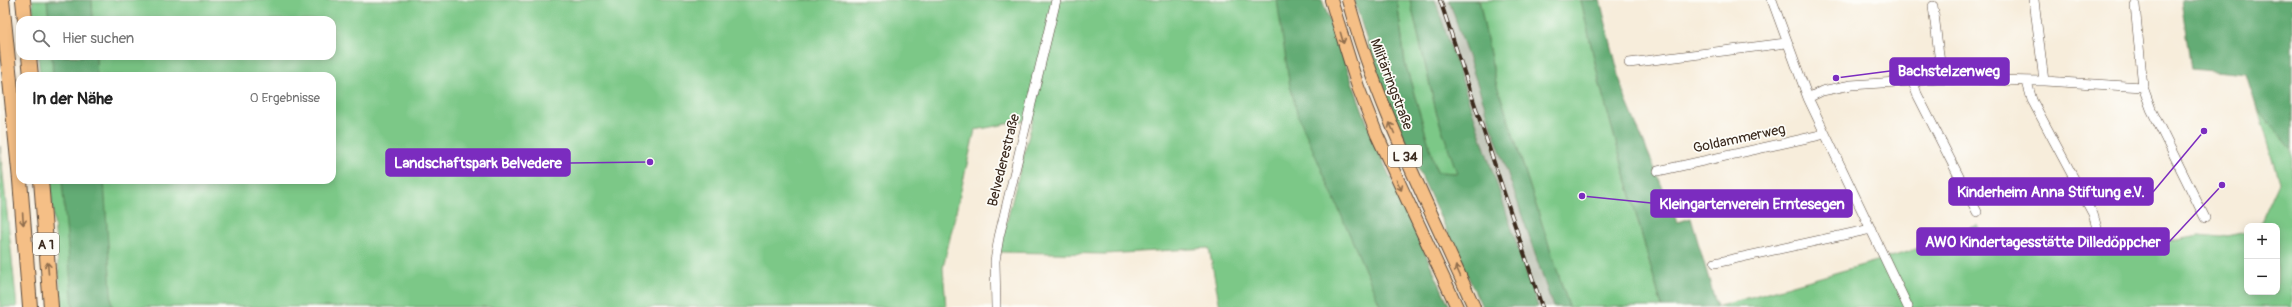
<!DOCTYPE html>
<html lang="de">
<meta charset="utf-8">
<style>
body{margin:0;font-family:Pangolin,sans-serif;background:#f6f6f6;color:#222}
.controls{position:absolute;right:12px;bottom:12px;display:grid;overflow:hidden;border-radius:8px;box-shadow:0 2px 10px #0003}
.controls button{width:36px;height:36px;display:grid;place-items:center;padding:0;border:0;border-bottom:1px solid #e0e0e0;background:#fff;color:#222;font:20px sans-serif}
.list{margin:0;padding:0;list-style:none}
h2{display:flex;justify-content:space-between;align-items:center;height:52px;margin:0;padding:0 16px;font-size:17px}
h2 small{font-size:13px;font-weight:400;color:#767676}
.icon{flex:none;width:22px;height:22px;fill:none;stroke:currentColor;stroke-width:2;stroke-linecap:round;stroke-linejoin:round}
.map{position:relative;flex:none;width:2292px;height:307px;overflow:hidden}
.search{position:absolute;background:#fff;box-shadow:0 2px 10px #0003;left:16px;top:16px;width:320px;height:44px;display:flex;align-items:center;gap:10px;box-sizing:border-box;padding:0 14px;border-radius:12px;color:#767676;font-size:15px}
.panel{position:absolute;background:#fff;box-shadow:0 2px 10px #0003;left:16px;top:72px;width:320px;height:112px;border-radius:12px}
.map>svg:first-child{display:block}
.industrial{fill:#c2c6b9}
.green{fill:#7bc887;stroke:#5b7952}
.forest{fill:#64ac74;stroke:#506b49}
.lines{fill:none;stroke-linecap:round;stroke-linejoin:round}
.minor-casing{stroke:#57473a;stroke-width:10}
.major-casing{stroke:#57473a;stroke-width:14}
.highway-casing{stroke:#57473a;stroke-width:16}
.minor{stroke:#fff;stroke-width:9}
.major{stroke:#f5bf86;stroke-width:12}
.highway{stroke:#f5bf86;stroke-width:14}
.rail-casing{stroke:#3b2a1e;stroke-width:4}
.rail{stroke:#fdfcf7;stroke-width:2.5;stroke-dasharray:8;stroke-linecap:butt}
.oneway{stroke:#8f6d4d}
.labels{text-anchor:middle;stroke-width:3.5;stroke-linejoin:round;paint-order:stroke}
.shield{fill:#fdfcf7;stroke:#75695f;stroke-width:1}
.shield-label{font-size:13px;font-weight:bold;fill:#3b2a1e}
.street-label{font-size:14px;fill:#3b2a1e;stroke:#fdfcf7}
.leader{fill:none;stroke:#7b2cbf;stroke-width:1.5}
.callout-dot{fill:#7b2cbf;stroke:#fdfcf7;stroke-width:1.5}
.callout{fill:#7b2cbf;stroke:#7b2cbf;stroke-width:1.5}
.callout-label{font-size:15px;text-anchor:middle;font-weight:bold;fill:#fff}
</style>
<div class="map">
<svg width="2292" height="307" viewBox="0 0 2292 307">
<rect width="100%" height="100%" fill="#fdfcf7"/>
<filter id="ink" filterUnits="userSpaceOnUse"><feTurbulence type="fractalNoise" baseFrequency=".025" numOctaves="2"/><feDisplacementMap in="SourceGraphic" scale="8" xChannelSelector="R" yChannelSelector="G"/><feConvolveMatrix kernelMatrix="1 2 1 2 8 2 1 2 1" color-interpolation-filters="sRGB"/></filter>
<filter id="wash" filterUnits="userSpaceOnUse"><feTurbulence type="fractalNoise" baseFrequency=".012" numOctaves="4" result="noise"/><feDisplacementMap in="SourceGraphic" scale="16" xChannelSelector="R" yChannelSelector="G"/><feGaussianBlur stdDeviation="0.9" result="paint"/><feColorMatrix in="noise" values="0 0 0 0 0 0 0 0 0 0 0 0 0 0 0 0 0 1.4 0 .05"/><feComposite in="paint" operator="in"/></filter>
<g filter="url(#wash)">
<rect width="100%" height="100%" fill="#f7eddb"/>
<!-- industrial -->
<path class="industrial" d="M1435,0H1449L1553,307H1538Z"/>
<!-- green -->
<path class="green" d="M32,0H1322L1375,144L1450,307H1220L1209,248L1104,254L999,252L1033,119L975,130L943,268L946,307H62L50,180H332V76H40L38,56H332V20H34Z
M1397,0H1410L1437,115L1458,173L1437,172L1405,63Z
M1479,0H1581L1600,85L1662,307H1569L1495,79Z
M2257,109L2292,149V307H1716L1908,252L1977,225L1993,249L2034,239L2037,248L2101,231L2108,252L2199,235L2221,237L2247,232V292H2277V226H2259L2279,182Z
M0,146L17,307H0Z"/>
<!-- forest -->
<path class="forest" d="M47,0H92L93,20H49Z
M1277,0H1322L1375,144L1450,307H1381L1297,113L1289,81Z
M1354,0H1397L1405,63L1437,172L1457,173L1437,115L1410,0H1435L1538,307H1482L1399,128L1376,70Z
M1449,0H1479L1495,79L1569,307H1553Z
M1581,0H1600L1624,95L1677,222L1691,218L1717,307H1662L1600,85Z
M2181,0H2292V149L2257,109L2246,74L2191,69Z
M52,56H96L97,76H53Z
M62,180H104L112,307H73Z"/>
</g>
<g filter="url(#ink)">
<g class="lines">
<defs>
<path id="minor" d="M1772,0L1808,98L1908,307
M2034,0L2044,81
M2135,5L2143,87
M1933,6L1942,79
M1629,63L1786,43
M1913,82L1917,94L1977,212
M2027,82L2032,100L2093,214L2097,228
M1808,98L1822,91L1851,85L1942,79L2044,81L2143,87L2151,109L2205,218
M1658,171L1825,134
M1715,263L1871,229
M996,307L995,261L999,237L1056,0"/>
<path id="major" d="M1331,0L1358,87L1377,135L1457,307
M1348,0C1377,107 1429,206 1474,307"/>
<path id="highway" d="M2,0L20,180
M23,0L25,20
M29,56L31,76
M20,180L30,307
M41,180L51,307"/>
</defs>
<!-- minor casing -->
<use href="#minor" class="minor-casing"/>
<!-- major casing -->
<use href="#major" class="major-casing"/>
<!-- highway casing -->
<use href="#highway" class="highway-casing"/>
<!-- minor -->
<use href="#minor" class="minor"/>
<!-- major -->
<use href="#major" class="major"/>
<!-- highway -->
<use href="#highway" class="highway"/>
<defs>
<path id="rail" d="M1440,0L1542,307"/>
</defs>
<!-- rail casing -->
<use href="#rail" class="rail-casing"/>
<!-- rail -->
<use href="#rail" class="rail"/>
</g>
<!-- one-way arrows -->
<defs><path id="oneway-shaft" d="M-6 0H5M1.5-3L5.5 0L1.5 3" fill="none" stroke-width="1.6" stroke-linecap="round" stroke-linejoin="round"/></defs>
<g class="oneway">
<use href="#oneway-shaft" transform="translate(1342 38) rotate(74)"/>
<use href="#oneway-shaft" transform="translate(1392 128) rotate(-114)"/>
<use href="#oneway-shaft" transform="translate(1399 185) rotate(65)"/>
<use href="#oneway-shaft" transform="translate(23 219) rotate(86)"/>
<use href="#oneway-shaft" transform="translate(48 268) rotate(-95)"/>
<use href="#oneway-shaft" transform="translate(1458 271) rotate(-114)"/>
</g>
</g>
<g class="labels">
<!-- shield labels -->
<g class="shield">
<rect x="1388" y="145" width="34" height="22" rx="3"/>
<rect x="33" y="233" width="26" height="22" rx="3"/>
</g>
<g class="shield-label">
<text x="1405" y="161">L 34</text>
<text x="46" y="249">A 1</text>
</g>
<!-- street labels -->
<g class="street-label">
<text transform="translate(1392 84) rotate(69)" y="5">Militärringstraße</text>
<text transform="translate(1739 138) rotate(-12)" y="5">Goldammerweg</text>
<text transform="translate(1003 160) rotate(-76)" y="5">Belvederestraße</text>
</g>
</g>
<!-- callouts -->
<path class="leader" d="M1836 78L1890 71M650 162L570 163M2204 131L2153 192M1582 196L1651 203M2222 185L2169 242"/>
<g class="callout-dot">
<circle cx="1836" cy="78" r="4"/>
<circle cx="650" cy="162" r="4"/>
<circle cx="2204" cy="131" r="4"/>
<circle cx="1582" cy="196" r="4"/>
<circle cx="2222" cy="185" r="4"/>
</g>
<g class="callout">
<rect x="1890" y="58" width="119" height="27" rx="4"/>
<rect x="386" y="149" width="184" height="27" rx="4"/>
<rect x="1949" y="178" width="204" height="27" rx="4"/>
<rect x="1651" y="190" width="201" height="27" rx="4"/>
<rect x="1917" y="228" width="252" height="27" rx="4"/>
</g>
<g class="callout-label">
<text x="1949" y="76">Bachstelzenweg</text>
<text x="478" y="168">Landschaftspark Belvedere</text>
<text x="2051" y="197">Kinderheim Anna Stiftung e.V.</text>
<text x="1752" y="209">Kleingartenverein Erntesegen</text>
<text x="2043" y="247">AWO Kindertagesstätte Dilledöppcher</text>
</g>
</svg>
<div class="controls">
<button>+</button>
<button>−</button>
</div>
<div class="search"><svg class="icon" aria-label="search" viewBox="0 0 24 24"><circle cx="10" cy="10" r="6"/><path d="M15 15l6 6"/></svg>Hier suchen</div>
<section class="panel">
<h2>In der Nähe<small>0 Ergebnisse</small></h2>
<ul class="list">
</ul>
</section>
</div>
